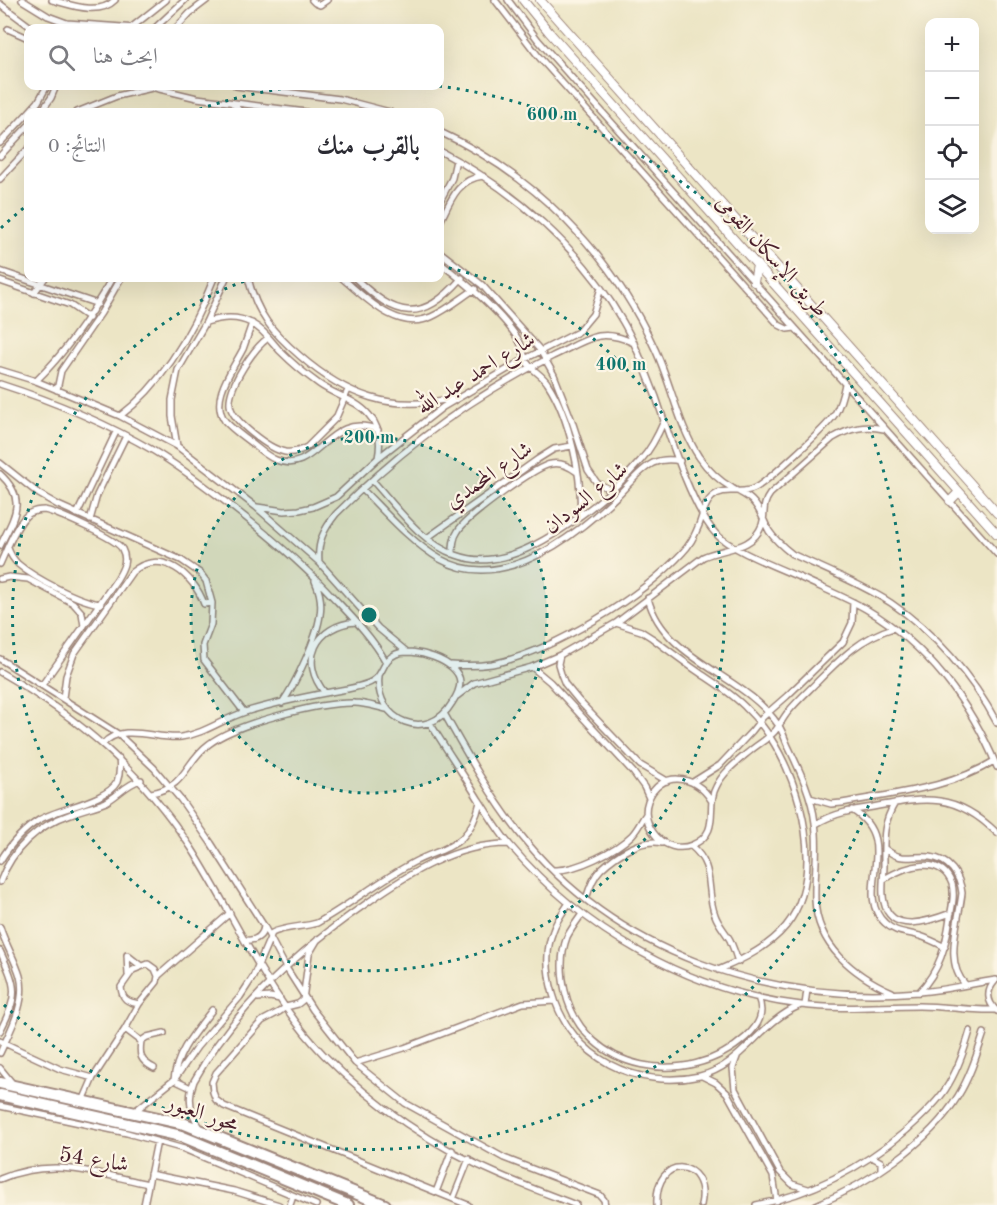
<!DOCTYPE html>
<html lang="ar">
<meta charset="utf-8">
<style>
body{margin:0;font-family:"Old Standard TT",Amiri,serif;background:#f2f2f3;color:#2b2b33;direction:rtl}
.controls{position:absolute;right:18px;top:18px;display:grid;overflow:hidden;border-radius:12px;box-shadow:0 6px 24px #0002}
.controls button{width:54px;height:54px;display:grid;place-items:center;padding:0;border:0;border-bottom:2px solid #e1e1e2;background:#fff;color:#2b2b33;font:30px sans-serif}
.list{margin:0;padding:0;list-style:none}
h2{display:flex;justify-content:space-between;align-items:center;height:78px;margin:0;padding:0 24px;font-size:26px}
h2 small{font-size:20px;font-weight:400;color:#7c7c81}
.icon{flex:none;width:33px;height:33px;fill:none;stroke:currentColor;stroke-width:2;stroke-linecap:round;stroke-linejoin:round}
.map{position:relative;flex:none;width:997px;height:1205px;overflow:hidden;direction:ltr}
.search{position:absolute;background:#fff;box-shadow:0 6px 24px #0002;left:24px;top:24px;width:420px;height:66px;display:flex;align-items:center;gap:15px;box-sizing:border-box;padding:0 21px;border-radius:12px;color:#7c7c81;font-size:22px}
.panel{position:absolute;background:#fff;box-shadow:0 6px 24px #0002;left:24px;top:108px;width:420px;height:174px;border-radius:12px;direction:rtl}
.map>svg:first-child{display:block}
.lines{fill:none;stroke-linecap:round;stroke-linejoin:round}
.street-casing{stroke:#9b8278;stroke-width:8}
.secondary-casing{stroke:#9b8278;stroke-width:10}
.highway-casing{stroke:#9b8278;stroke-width:14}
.street{stroke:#fff;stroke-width:5}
.secondary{stroke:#fff;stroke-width:8}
.highway{stroke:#fff;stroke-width:10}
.ring{fill:none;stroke:#0f766e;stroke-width:3;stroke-dasharray:3 6}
.labels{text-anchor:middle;stroke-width:4.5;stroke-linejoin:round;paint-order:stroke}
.street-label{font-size:22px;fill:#4a1f2b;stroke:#fcf5e5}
.centre{fill:#0f766e;stroke:#fcf5e5;stroke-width:3}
.ring-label{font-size:18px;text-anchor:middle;font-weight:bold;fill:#0f766e;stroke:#fcf5e5;stroke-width:4.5;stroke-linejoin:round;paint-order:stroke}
</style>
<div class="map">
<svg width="997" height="1205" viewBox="0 0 997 1205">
<rect width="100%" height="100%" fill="#fcf5e5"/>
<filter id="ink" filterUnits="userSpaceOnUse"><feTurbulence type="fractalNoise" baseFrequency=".0167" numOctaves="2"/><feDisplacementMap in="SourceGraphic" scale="12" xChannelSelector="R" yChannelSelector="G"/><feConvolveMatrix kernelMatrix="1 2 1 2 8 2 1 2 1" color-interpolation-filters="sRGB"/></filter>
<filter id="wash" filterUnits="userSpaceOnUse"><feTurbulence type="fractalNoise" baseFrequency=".008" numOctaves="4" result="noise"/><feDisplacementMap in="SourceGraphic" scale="24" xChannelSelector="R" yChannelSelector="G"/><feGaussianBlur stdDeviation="1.35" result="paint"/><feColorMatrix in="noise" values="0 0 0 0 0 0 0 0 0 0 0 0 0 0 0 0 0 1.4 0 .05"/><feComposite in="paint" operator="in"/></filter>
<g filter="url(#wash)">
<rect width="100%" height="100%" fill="#ece5c5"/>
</g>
<g filter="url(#ink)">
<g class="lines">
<defs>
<path id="street" d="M22,0L48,16L67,23L136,28
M52,0C71,5 99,16 115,0
M312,0L315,3L320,5L327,0
M495,0L539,57L779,325L787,329L795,328
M508,0L538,40L997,554
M0,4L32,28
M132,27L166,0
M155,28L185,0
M176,28L190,13L207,0
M8,29L28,38
M147,86L197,98L306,112
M236,86L340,99L390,112
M233,104L241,112
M29,112L38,102L47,86
M41,112L51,98L56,86
M77,112L117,96L152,88
M440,132C534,175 611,253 654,347C671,382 678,425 699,457C708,470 718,480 732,488C740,493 748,495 754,503C761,511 764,522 769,531C775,540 783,547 792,554C824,569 860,583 891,603C934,632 973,677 997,723
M0,143L28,113
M440,151C514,190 581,248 623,322C637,346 646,372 656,397C668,432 692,509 716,534C733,551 777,567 801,578C822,588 845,597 866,609C927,645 971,703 997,767
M0,156L28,126
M0,179L28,149
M440,201L452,178L456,160
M440,222C450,202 457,179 483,176
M440,252L482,285L540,350L554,375L572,421L588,470L597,483L611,490
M440,263C464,281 502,313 518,339C523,346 523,354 526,361C531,370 543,375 548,384C569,416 583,478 580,516
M0,271L98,304
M248,278C257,314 272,332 300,356C346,396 392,413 453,398
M342,278C366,298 397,332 431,317C447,310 461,298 475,289
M355,278C397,318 421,324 462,278
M0,281L70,305L89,318
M34,293L45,278
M206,322C221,318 236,315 251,323C263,329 271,341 280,351C292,363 305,374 319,384C334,395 357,400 369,415C380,427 381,443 378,458
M252,323C249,332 246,341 243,349C233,369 209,399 225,421C232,429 241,435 250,442C258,448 266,456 276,460C317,477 328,409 378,430
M268,338C254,348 228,386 230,405C232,421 269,449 285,452C293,453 300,451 307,447L336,418L348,390
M0,370L36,381L120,416L177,446L256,507L319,562L378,628L407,652
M36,381C67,351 91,315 112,278
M0,384C53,401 106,423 154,451C177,465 197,480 218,496C259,527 299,560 334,598C353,618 372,637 386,662
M57,390L61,371L101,313L121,278
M120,416C164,383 194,329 214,278
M177,446L172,416V400L178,370L206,322L226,278
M0,463L39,494L58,505L181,560L200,573L206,581L212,603L211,624L203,645L204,660L244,712
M0,474C28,500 14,517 0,546
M372,480C396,506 421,543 456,555C467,559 480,561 492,559C540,554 611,496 641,460C651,449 658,435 664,421
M362,489C385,512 412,543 440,559C502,594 573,538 616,497C628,486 639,470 653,463C662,459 670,459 680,461
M257,507L284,511L299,510L313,507L336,497L378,458L443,407L525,359L578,332L593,314L601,288
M77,514L116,432
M90,520L97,495L126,436
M427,538L538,459L554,449L572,446
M8,548C10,554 13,559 18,564C34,578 80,602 101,604
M453,554C453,546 453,538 458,531C465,518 536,466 551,464C561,462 569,466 577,472
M319,562C317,542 324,529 336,514C400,450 472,396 553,356C567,350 583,339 599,336C612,334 623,338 634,343
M0,564C6,551 18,519 30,513C34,511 39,510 44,510C56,512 117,539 122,549C128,560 123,569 117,579L42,685
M0,579L9,577L28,579L73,603L82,613L84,626
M648,598C664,661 745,674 779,726C783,732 785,740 788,746C800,771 812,796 815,823C819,849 814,874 815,900C817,946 854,975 892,992
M616,623L641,631L652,638C668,650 684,662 700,673C716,684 733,694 747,709C755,717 764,727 770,737C802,786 826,875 786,926C769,947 743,960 718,970
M560,655L558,664L561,674L565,684L579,701L640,765L667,781
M0,659L118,734L154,768L181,800L211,843L264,926L285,966L313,1010L355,1063L405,1103L504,1158L600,1195L604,1200L605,1205
M451,665C465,666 478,666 492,664C552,652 642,597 683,552C690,545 695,535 699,525C703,515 704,504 712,497C725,485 741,496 755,488C768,481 827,427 835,414C840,405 843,394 845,384
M532,667L550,682L633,772L644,787L649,798
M0,672C81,719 140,770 192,849C236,918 267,996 324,1055C373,1105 436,1148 500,1175C525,1186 550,1195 576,1205
M325,693C298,661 316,625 356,622
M457,696L474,683L532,667L560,655L616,623L703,557C725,547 752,551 762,525C766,513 761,506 770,494L833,438C850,428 865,425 884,429
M63,698L66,676L74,654L132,572C161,547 194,575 204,604L212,603
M282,703C296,683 317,638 320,615C322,603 320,592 315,581
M445,715C468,756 491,797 520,834C615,954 770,1005 919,992C945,990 970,984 996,980
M430,723C446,749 463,774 479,800C489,815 498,831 510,845C582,930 689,992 801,1005C841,1010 880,1006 919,1006C945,1006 971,1011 996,1010
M103,744C122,722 157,740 181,737C204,734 223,719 245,712C278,702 313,695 347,689C357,687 374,684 379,675C385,666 385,659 396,654C412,647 459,660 460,682C460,689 456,697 452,703C428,744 374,721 379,676
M693,782L720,765L752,731L763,717L787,696L843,642L852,623L853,602
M151,793C187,787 184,762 209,744C237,723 320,702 355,703C365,703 376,707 386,709
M810,798L831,804L842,803C893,793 949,789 994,761
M711,800C696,774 659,770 648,801C639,826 665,856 692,845C722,833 705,806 716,787C723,772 738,761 750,751C758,744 768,739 775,731C780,725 783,718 788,712C796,702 807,692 816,683C840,659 860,638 893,628
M895,803C882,824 884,841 884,865C884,877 881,891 884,902C891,935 930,921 951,913
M852,810C903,841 852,893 885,923C895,933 907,932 920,936C929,939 937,943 945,947
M816,824C834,813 853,810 873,807C927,797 955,792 997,833
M691,846C716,866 705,889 715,915C718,924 725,931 730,940C733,947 736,955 738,962
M884,848C902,863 910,855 930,857C949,859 960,875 962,893C959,922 943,963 966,985
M0,861C10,845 23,830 39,820C59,808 107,801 117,782C120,774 120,766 119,759
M554,870C576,871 616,851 632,835C638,829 641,821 646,814
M884,879C904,867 941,853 952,884C955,895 952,906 950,917C946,946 940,970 919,992
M0,882C12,849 38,825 71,814C82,809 94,807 106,802C119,795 126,784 141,780
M586,899C589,889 593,877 601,869C616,855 641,838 662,843
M569,903C563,912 556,921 553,931C545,951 547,973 553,994C571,1058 637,1090 700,1076C742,1066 760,1022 799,1006
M582,914C577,921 571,929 567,937C560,955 561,973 565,991C584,1074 689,1089 746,1037C759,1025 765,1014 758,997
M0,927C5,944 15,959 20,976C27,1002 10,1031 0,1053
M318,939L309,954L303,1000L298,1004L286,1007L279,1012L262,1021L216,1073L212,1082L213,1092L216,1100L224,1106L468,1205
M246,940C256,941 263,936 264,926
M0,951C17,988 19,994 0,1031
M128,975L127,955L141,966
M158,976L230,913
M995,981C986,991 987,1002 997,1011
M258,998L270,997L280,999
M805,1005L807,990
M125,1029L139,1004L157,982L158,976L155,969L148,964L133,970L121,987C122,999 127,1002 139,1004
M0,1041L60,1069L93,1078
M141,1041C139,1055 140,1061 154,1068
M737,1057L733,1068L735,1089L780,1172L792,1184L808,1189
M355,1063L404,1048L523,1003L555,1001
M0,1068L13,1084
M702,1076L716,1083L727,1093L773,1176L777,1201
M191,1088L174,1080C176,1052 196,1031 212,1010
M83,1101L93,1078L125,1029L141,1041L147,1037L164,1033
M0,1106L127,1133L184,1149L316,1205
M135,1111L174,1080L197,1047L240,997L253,977L272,933C283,927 304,927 317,923C351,904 381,879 416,861C431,853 449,850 462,838C472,828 477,816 480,802
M201,1129C191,1115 187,1098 194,1081C235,1007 299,950 367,903C409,873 456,844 508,844
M872,1157L881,1162V1169
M150,1174L234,1191L279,1205
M0,1179C52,1157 96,1173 148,1184
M436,1192L452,1150
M453,1199L469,1159
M144,1205L157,1141
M290,1205L293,1196
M657,1205C654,1152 711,1159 701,1205
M756,1205C812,1194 863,1167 907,1130C920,1118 935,1105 945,1090C957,1072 964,1052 970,1031
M816,1205C867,1184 929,1144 958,1096C970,1077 977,1054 984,1033"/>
<path id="secondary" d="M523,0L549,32L997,534
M540,0L997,513
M754,282L757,265
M950,501L959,492"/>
<path id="highway" d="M0,1083L185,1124L385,1205
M0,1095L181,1136L348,1205"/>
</defs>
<!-- street casing -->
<use href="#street" class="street-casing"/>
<!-- secondary casing -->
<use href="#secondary" class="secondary-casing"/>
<!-- highway casing -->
<use href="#highway" class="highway-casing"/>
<!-- street -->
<use href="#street" class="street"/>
<!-- secondary -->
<use href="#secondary" class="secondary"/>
<!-- highway -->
<use href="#highway" class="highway"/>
</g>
</g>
<!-- distance rings -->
<circle cx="369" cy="615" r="178" fill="#0f766e" fill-opacity=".12"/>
<g class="ring">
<circle cx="369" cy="615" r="178"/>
<path d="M440 266A356 356 0 1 1 253 278"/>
<path d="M1 228A534 534 0 0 1 26 206M191 112A534 534 0 0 1 299 86M439 86A534 534 0 1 1 1 1002"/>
</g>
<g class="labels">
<!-- street labels -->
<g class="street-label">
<text transform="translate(773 255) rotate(48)" y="8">طريق الإسكان القومى</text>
<text transform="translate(475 372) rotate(-32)" y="8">شارع احمد عبد الله</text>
<text transform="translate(488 474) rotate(-35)" y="8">شارع المحمدي</text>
<text transform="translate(585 497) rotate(-39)" y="8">شارع السودان</text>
<text transform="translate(203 1112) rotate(19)" y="8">محور العبور</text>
<text transform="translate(94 1158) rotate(9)" y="8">شارع 54</text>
</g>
</g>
<circle cx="369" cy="615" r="9" class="centre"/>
<g class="ring-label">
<text x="552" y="120">600 m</text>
<text x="621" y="370">400 m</text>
<text x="369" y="443">200 m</text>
</g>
</svg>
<div class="controls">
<button>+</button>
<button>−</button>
<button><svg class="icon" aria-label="locate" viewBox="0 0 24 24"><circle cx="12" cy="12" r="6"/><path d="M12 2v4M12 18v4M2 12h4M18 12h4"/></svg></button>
<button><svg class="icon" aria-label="layers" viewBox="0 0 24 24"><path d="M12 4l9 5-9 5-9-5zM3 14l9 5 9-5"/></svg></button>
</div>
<div class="search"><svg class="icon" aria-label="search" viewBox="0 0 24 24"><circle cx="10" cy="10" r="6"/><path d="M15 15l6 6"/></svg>ابحث هنا</div>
<section class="panel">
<h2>بالقرب منك<small>النتائج: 0</small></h2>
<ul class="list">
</ul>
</section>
</div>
